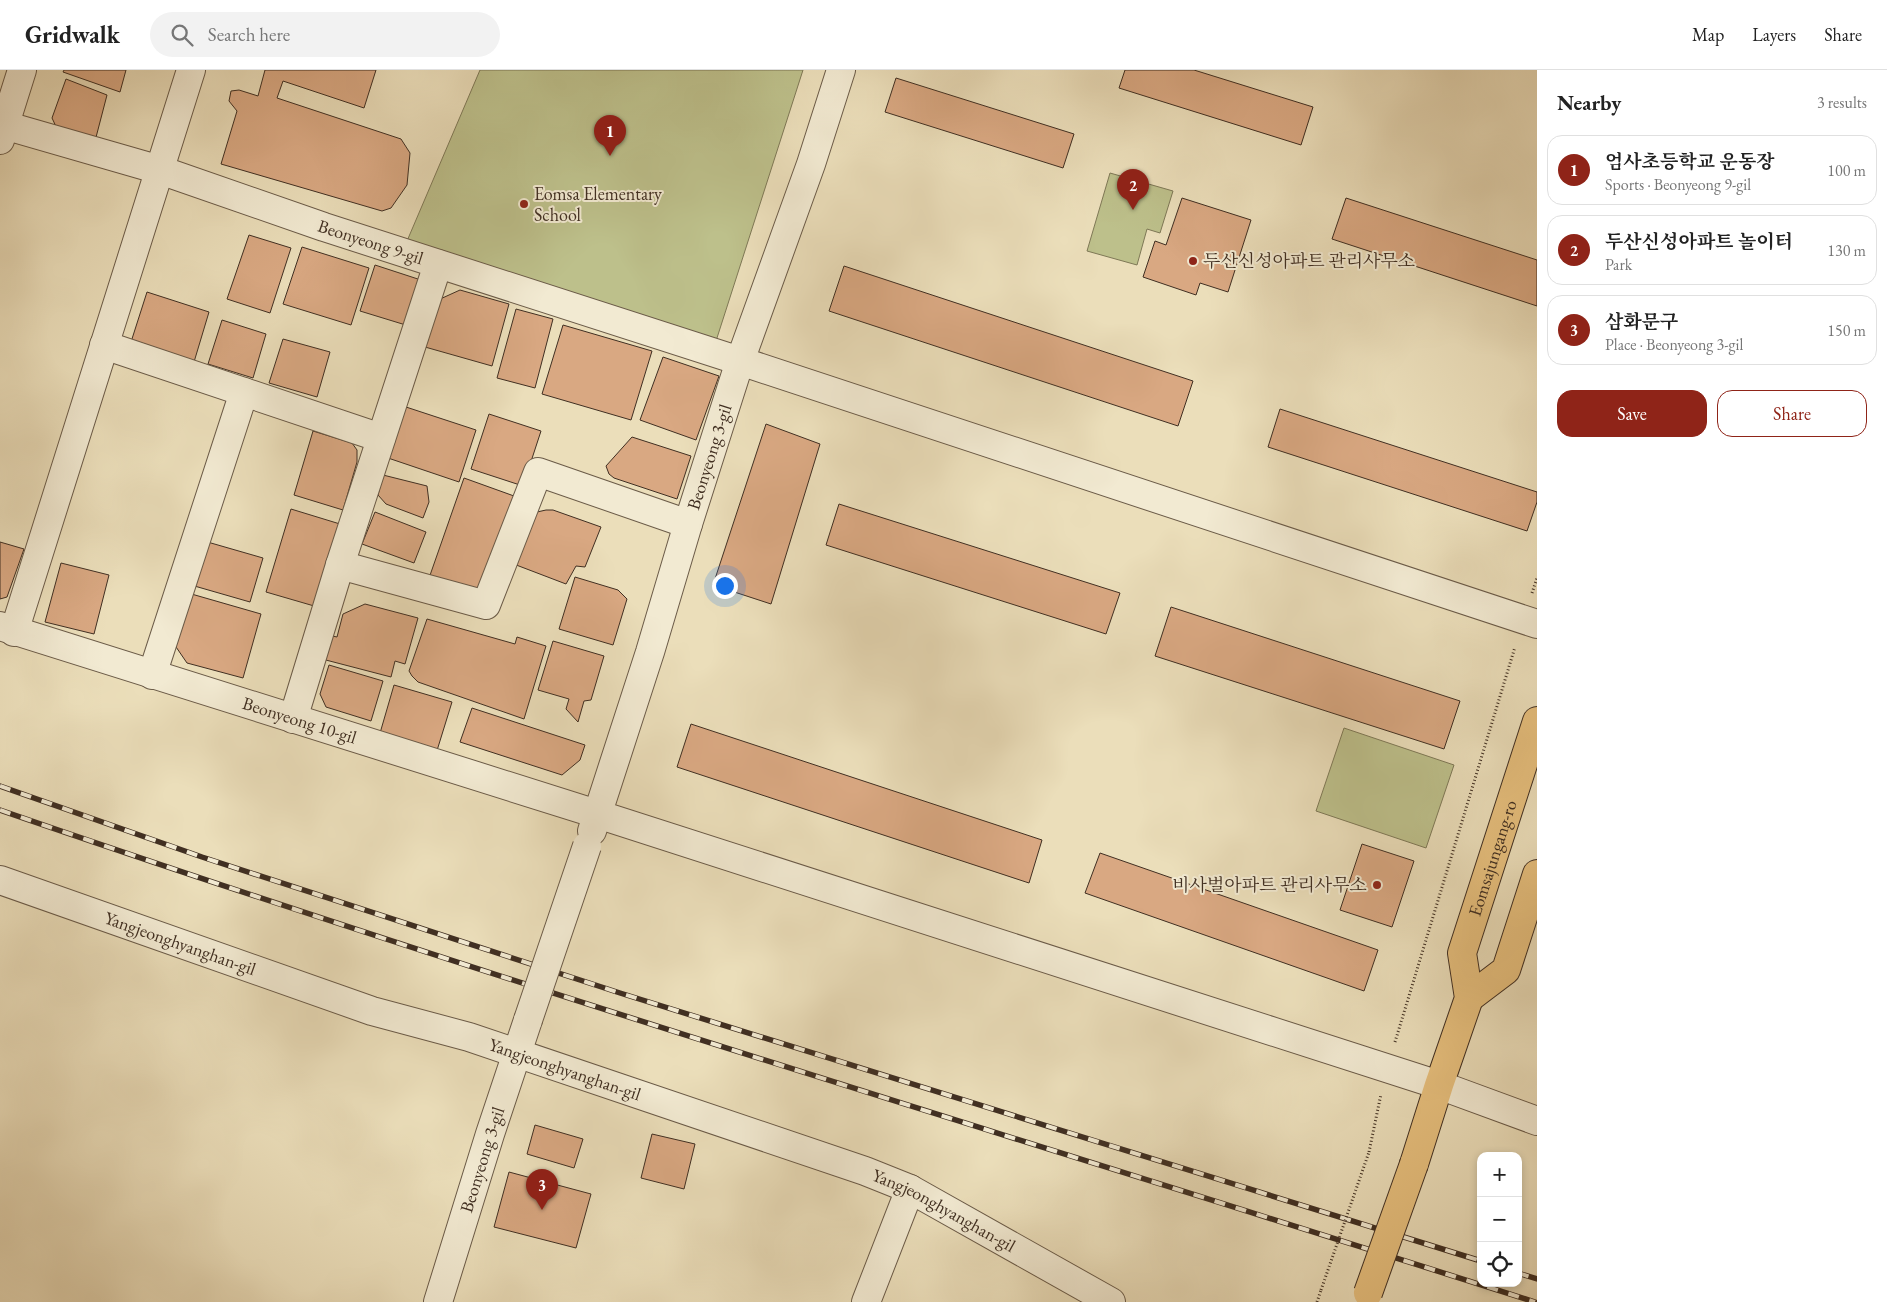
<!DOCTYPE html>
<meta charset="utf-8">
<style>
body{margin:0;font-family:"EB Garamond","Noto Serif KR",serif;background:#f2f2f2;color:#222}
.controls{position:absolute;right:15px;bottom:15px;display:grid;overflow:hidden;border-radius:10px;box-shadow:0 2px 8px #0003}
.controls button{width:45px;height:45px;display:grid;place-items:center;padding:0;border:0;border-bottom:1px solid #e0e0e0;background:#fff;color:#222;font:25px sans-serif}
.you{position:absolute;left:724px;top:515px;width:18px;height:18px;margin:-12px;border:4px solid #fff;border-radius:50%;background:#1a73e8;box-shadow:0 0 0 8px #1a73e833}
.badge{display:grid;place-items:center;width:32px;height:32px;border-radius:50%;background:#8f2418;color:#fff;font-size:16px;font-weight:700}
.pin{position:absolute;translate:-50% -41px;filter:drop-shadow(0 1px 2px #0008)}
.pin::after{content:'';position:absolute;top:26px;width:18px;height:15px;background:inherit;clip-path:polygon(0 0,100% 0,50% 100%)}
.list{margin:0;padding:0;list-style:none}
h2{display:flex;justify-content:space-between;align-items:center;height:65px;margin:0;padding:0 20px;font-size:21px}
h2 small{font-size:16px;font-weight:400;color:#767676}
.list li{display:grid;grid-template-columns:32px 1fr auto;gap:15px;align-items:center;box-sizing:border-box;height:70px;margin:0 10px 10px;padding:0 10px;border:1px solid #e0e0e0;border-radius:15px}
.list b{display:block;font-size:19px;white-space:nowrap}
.list p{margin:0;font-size:16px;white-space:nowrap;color:#767676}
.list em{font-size:16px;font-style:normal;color:#767676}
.actions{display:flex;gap:10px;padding:15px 20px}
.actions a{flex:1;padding:11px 0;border:1px solid #8f2418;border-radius:15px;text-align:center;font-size:18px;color:#8f2418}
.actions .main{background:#8f2418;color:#fff}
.icon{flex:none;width:28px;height:28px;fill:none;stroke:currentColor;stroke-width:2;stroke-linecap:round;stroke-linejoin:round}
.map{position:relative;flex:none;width:1537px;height:1232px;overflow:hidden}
header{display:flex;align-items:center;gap:30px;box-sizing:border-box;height:70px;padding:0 25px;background:#fff;border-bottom:1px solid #e0e0e0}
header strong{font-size:24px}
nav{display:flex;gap:28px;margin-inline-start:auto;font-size:18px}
.search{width:350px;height:45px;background:#f2f2f2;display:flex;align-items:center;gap:12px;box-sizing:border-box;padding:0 18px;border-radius:28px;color:#767676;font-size:19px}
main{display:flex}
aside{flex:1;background:#fff}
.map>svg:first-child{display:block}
.green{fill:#bdc08b;stroke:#7e7856}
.building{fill:#d9a882;stroke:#402f22}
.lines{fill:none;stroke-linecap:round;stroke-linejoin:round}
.minor-casing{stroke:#6b5b48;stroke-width:30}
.major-casing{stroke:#402f22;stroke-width:30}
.path{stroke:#402f22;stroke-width:3;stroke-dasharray:1 2.5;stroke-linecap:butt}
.minor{stroke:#f2ead2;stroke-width:28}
.major{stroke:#e6bf7d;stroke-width:28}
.rail-casing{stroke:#402f22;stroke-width:5.5}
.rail{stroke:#f2ead2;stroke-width:4;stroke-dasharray:11;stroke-linecap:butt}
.minor-bridge-casing{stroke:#6b5b48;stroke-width:30;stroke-linecap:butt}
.major-bridge-casing{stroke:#402f22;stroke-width:30;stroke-linecap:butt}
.path-bridge{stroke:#402f22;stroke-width:3;stroke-dasharray:1 2.5;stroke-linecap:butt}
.minor-bridge{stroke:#f2ead2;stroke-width:28}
.major-bridge{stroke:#e6bf7d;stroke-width:28}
.poi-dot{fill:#8f2418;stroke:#f2ead2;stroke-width:2}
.labels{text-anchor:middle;stroke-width:4;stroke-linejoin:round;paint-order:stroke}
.poi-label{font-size:18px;fill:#402f22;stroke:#f2ead2;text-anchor:start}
.street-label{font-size:18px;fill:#402f22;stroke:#f2ead2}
</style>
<header>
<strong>Gridwalk</strong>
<div class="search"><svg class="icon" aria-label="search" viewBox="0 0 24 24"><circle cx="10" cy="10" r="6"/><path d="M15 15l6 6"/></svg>Search here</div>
<nav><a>Map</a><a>Layers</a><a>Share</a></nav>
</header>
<main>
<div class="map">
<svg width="1537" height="1232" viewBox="0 0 1537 1232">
<rect width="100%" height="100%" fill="#ebdeba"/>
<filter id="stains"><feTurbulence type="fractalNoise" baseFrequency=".004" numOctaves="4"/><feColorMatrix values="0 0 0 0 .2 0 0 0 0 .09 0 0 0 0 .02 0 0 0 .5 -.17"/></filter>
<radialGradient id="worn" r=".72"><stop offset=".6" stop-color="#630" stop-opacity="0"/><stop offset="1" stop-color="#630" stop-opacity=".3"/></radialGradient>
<!-- green -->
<path class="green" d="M480,0H803L716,271L407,171Z
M1110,103L1173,121L1160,163L1147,159L1137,195L1087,181Z
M1344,658L1454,695L1426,778L1316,741Z"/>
<!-- building -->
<path class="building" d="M64,0H126L120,22L63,2Z
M265,0H376L364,38L283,11L277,28L401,69L410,83L407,115L391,138L382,141L221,94L237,41L229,31L231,21L239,20L258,26Z
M1125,0H1194L1313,37L1301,75L1119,18Z
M896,8L1074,64L1063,98L885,42Z
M66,9L107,25L94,75L59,63L52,48Z
M1182,128L1251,150L1228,222L1200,213L1196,225L1143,207L1155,171L1166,175Z
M1346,128L1537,190V236L1332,169Z
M249,165L291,178L270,243L227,229Z
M302,177L369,198L351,255L283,234Z
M375,195L424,211L409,256L360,241Z
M844,196L1193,311L1178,356L829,241Z
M460,220L509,234L492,296L425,277L438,230Z
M147,222L209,242L194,292L131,272Z
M516,239L553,249L535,318L497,308Z
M222,250L266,264L253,308L208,294Z
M563,255L652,281L631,350L542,324Z
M283,269L330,282L317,327L269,313Z
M663,287L719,306L696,370L640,350Z
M406,337L476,360L459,412L388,388Z
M1280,339L1537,422V432L1527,461L1268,377Z
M489,344L541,361L523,416L471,399Z
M766,354L820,374L771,534L713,515Z
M313,361L352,373L357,380V392L343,440L294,425Z
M632,367L691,386L677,429L614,408L609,404L606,396Z
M383,405L427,416L429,432L423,448L386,434L378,425Z
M464,408L514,426L478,528L428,511Z
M839,434L1120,523L1106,564L826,475Z
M291,439L340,454L321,538L266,522Z
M546,440H553L601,457L585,497L576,496L566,514L511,493L537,442Z
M375,442L426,462L414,493L362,474Z
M204,471L263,488L250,532L191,515Z
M0,472L24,479L7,527L0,529Z
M61,493L109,505L94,564L45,552Z
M575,507L618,520L627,529L613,575L559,559Z
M188,523L261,544L243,608L187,593L174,574Z
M365,534L418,548L405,594L395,591L391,607L322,589L328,565L337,567L343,544Z
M1171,537L1460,631L1444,679L1155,586Z
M427,549L515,574L517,567L546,576L524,649L418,612L412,606L409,601Z
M553,571L604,586L591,630L584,631L578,652L566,639L569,629L538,620Z
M329,595L383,611L371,651L326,637L320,624Z
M394,615L452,632L435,687L378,670Z
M472,638L585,675L580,690L562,705L460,672Z
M691,654L1042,770L1029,813L677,697Z
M1362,774L1414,791L1392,857L1340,840Z
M1100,783L1378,880L1364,921L1085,823Z
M535,1055L583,1069L574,1098L527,1084Z
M652,1064L695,1074L684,1119L641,1108Z
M509,1102L591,1124L576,1178L494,1157Z"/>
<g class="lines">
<defs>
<g id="minor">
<path id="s1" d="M0,54L160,100L324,157L740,291L1537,554"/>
<path d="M0,70L22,0"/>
<path d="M104,275L381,368"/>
<path d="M340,495L486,535L538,402L688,454"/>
<path id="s2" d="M0,556L597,744L1439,1015L1537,1051"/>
<path d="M14,562L191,0"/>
<path d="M152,605L244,322"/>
<path d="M293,649L340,495L438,194"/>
<path id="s3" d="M592,761L650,582L688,454L740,291L811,94L841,0"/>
<path id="s4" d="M0,810L372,941L469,967L865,1101L910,1119L1111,1232"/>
<path id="s5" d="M438,1232L490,1064L528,950"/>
<path d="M866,1232L910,1119"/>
</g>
<g id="major">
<path d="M1469,928L1506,900L1537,804"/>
<path id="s6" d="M1414,1094L1439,1015L1469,928L1462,883L1537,651"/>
</g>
</defs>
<!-- minor casing -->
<use href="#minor" class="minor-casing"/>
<!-- major casing -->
<use href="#major" class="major-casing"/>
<!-- path -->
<path class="path" d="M1532,523L1537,508
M1395,972L1515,577
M1369,1082L1381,1024
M1317,1232L1321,1220"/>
<!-- minor -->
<use href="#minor" class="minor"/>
<!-- major -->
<use href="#major" class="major"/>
<defs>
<path id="rail" d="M0,716L202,787L620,923L1481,1191
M0,740C508,915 1023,1069 1535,1232
M1518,1203L1537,1209"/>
</defs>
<!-- rail casing -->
<use href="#rail" class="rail-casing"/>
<!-- rail -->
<use href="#rail" class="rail"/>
<defs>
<path id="minor-bridge" d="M528,950L587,776"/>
<path id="major-bridge" d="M1368,1223L1414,1094"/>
</defs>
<!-- minor-bridge casing -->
<use href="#minor-bridge" class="minor-bridge-casing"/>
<!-- major-bridge casing -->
<use href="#major-bridge" class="major-bridge-casing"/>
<!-- path-bridge -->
<path class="path-bridge" d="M1321,1220L1369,1082"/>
<!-- minor-bridge -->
<use href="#minor-bridge" class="minor-bridge"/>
<!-- major-bridge -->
<use href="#major-bridge" class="major-bridge"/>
</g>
<!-- markers -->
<g class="poi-dot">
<circle cx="524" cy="134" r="5"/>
<circle cx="1193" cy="191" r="5"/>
<circle cx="1377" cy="815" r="5"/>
</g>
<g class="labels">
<!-- poi labels -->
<g class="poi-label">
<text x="534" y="130">Eomsa Elementary<tspan x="534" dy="21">School</tspan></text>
<text x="1203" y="197">두산신성아파트 관리사무소</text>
<text x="1367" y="821" text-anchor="end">비사벌아파트 관리사무소</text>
</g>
<!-- street labels -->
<g class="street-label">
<text dy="6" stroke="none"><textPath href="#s1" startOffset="389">Beonyeong 9-gil</textPath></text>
<text dy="6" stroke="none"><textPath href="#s3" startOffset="392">Beonyeong 3-gil</textPath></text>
<text dy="6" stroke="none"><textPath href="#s2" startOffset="314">Beonyeong 10-gil</textPath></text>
<text dy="6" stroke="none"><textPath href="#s6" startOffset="320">Eomsajungang-ro</textPath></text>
<text dy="6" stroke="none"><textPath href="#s4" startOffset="191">Yangjeonghyanghan-gil</textPath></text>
<text dy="6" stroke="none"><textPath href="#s4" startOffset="596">Yangjeonghyanghan-gil</textPath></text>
<text dy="6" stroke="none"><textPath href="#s5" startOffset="149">Beonyeong 3-gil</textPath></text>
<text dy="6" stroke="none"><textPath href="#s4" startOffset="1001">Yangjeonghyanghan-gil</textPath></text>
</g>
</g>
<rect width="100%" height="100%" filter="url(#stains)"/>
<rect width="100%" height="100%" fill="url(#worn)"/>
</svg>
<div class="controls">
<button>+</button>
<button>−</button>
<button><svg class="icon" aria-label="locate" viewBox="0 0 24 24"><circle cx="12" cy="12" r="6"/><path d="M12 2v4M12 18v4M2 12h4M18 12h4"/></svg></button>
</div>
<div class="you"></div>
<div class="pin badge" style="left:610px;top:86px">1</div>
<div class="pin badge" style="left:1133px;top:140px">2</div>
<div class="pin badge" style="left:542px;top:1140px">3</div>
</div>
<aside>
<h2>Nearby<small>3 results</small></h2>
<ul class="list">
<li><span class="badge">1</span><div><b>엄사초등학교 운동장</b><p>Sports · Beonyeong 9-gil</p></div><em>100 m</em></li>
<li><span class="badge">2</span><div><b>두산신성아파트 놀이터</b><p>Park</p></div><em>130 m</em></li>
<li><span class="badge">3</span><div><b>삼화문구</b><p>Place · Beonyeong 3-gil</p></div><em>150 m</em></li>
</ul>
<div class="actions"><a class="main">Save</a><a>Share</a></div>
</aside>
</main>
